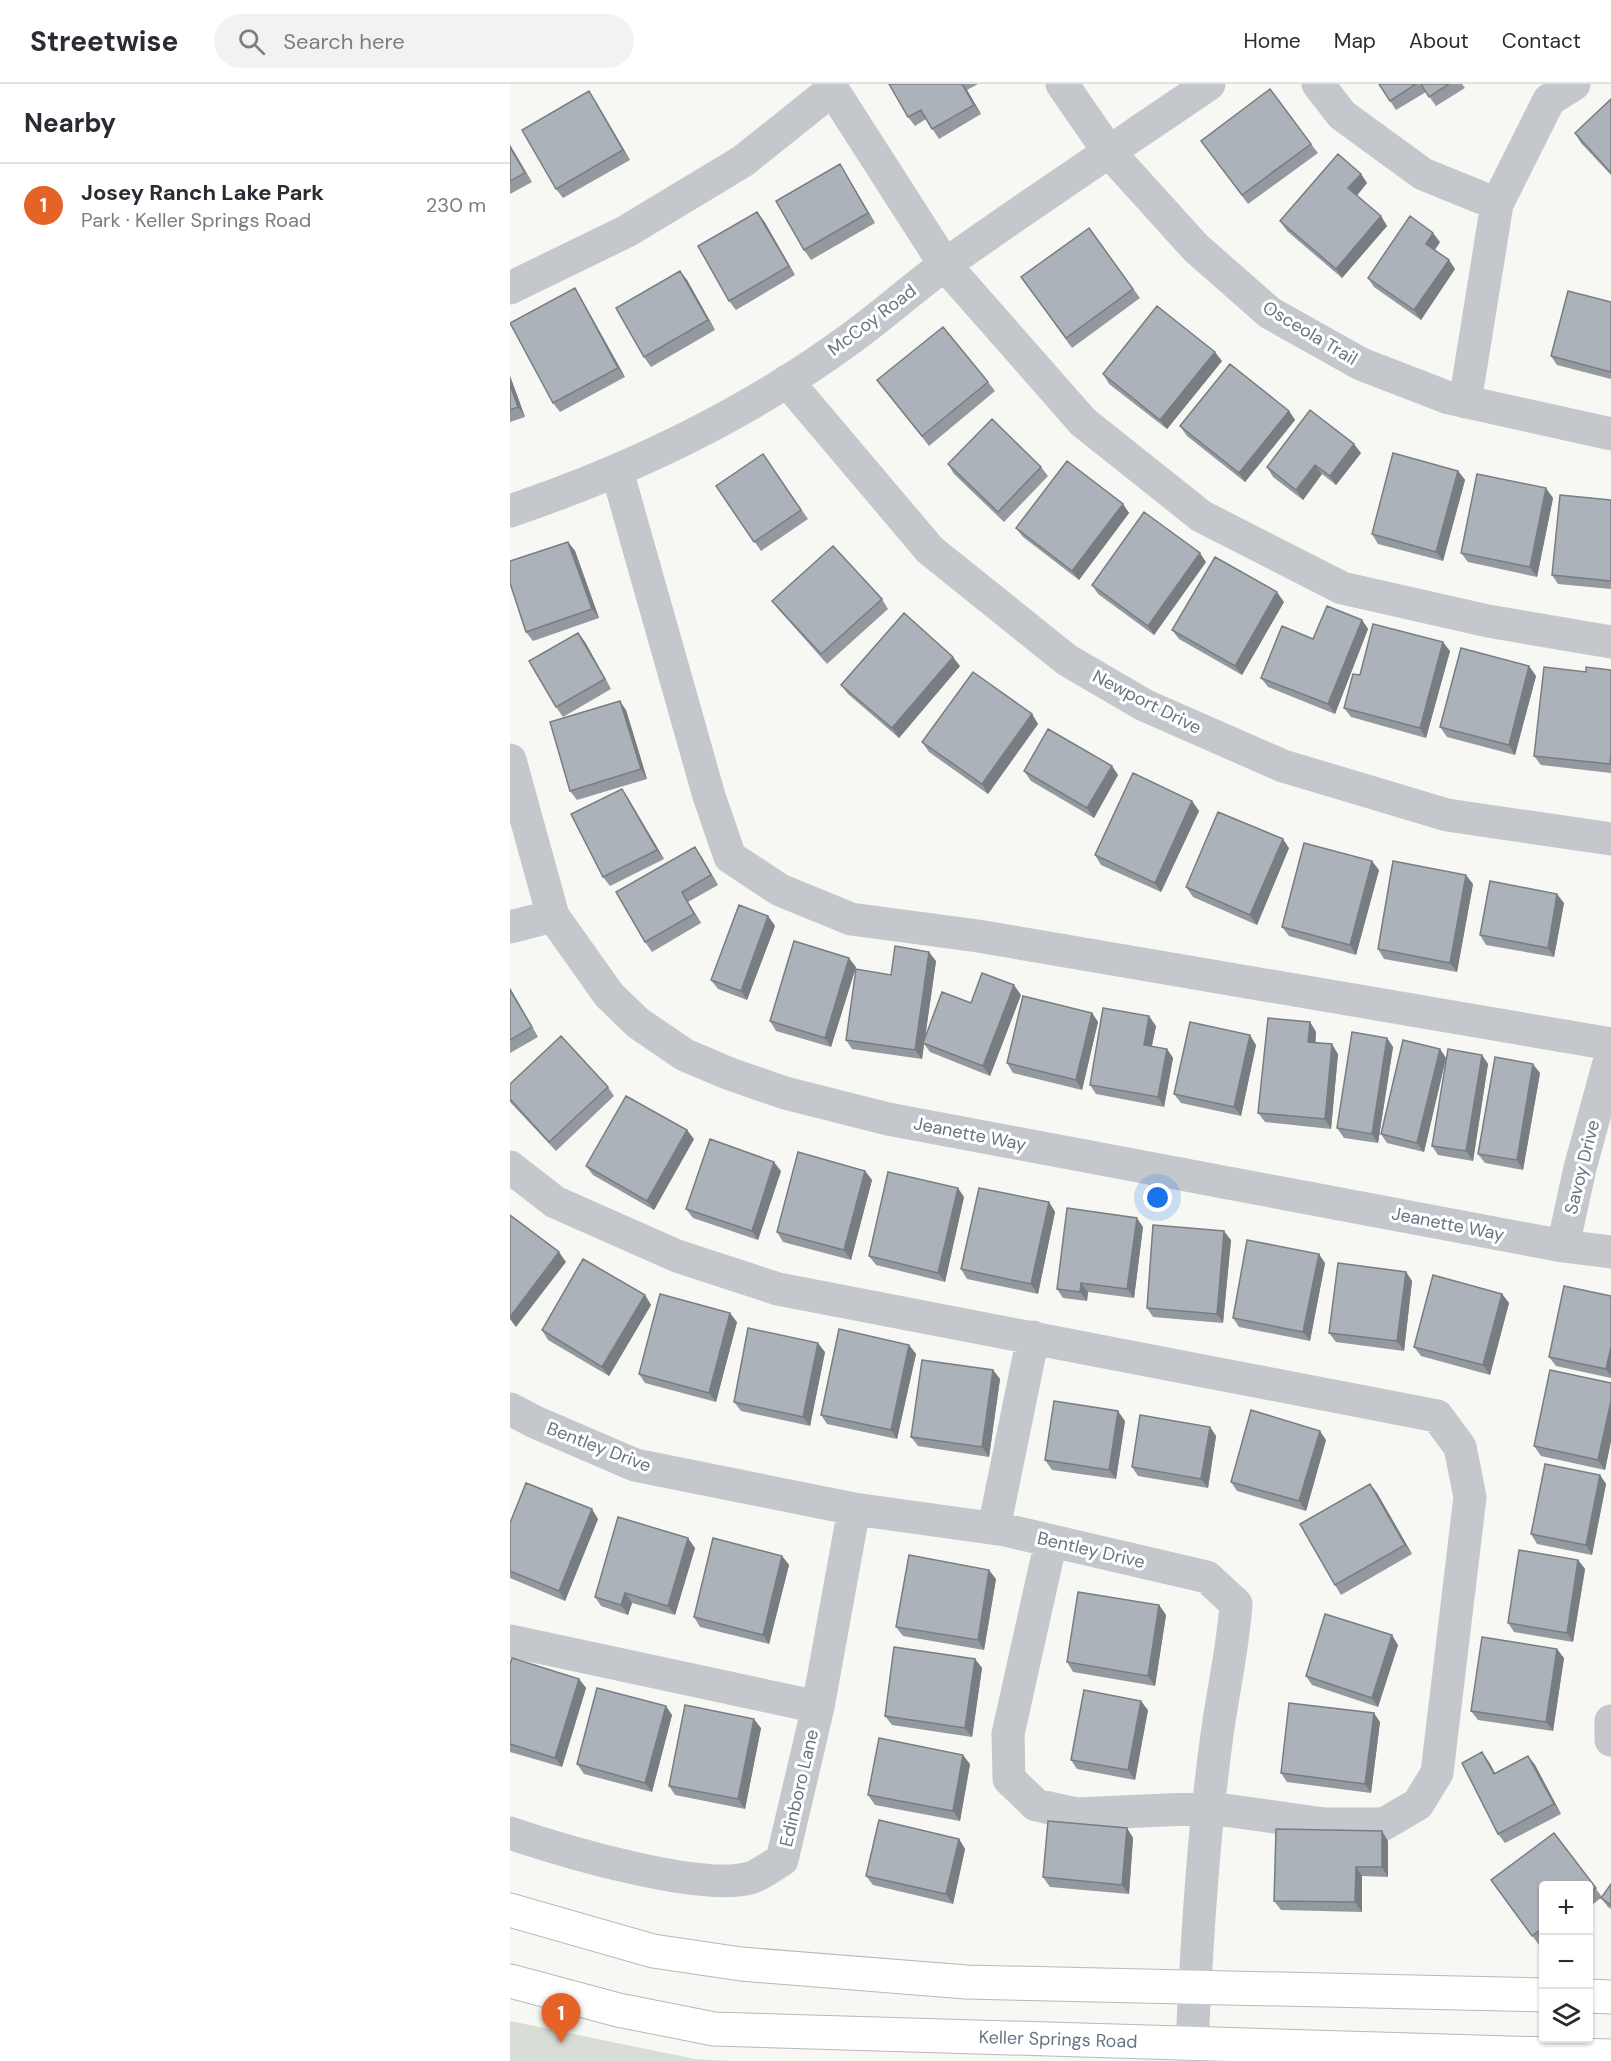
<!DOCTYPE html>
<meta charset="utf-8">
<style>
body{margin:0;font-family:"DM Sans",sans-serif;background:#f2f2f3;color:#2b2b33}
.controls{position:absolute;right:18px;bottom:18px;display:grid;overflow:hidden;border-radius:6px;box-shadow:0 2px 4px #0004}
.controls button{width:54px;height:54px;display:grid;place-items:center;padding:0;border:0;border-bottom:2px solid #e1e1e2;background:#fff;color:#2b2b33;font:30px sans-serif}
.you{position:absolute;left:648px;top:1114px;width:21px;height:21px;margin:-15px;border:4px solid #fff;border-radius:50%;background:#1a73e8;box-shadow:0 0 0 9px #1a73e833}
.badge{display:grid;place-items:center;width:39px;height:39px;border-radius:50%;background:#e56326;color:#fff;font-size:20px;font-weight:700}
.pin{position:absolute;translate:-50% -50px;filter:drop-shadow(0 2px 3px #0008)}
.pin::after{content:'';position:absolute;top:32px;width:21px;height:18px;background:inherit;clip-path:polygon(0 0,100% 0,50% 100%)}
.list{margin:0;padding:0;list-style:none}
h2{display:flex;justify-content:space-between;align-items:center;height:78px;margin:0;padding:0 24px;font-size:26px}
h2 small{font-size:20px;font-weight:400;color:#7c7c81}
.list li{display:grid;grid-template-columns:39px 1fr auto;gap:18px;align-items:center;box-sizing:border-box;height:84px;padding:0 24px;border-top:2px solid #e1e1e2}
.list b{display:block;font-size:22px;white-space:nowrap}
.list p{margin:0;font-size:20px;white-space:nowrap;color:#7c7c81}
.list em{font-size:20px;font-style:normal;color:#7c7c81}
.icon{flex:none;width:33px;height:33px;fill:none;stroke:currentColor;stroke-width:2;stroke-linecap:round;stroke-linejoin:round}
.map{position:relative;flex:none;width:1101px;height:1977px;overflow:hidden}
header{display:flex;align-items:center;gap:36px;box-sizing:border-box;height:84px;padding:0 30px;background:#fff;border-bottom:2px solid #e1e1e2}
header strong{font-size:28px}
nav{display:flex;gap:33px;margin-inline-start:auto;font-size:21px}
.search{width:420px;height:54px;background:#f2f2f3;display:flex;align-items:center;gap:15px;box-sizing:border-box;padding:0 21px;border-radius:33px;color:#7c7c81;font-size:22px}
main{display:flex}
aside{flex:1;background:#fff}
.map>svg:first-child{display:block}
.green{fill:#d8ded5}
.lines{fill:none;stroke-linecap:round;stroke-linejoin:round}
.major-casing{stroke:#b5b9bd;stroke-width:35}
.minor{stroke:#c4c7cb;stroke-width:33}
.major{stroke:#fff;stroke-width:33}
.wall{fill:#93999f}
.shaded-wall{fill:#787d82}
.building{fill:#abb2b9;stroke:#787d82;stroke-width:1.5}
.labels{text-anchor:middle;stroke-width:6;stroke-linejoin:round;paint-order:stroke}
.street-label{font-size:18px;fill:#667485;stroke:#fff}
</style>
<header>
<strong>Streetwise</strong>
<div class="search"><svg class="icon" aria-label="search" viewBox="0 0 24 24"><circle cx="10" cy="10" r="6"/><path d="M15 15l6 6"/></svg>Search here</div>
<nav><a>Home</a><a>Map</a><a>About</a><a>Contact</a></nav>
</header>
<main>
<aside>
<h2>Nearby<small></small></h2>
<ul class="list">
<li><span class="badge">1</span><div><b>Josey Ranch Lake Park</b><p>Park · Keller Springs Road</p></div><em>230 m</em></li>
</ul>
</aside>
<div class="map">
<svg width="1101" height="1977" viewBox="0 0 1101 1977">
<rect width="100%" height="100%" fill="#f7f7f4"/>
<!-- green -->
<path class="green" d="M0,1937L185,1975L220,1977H0Z"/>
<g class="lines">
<defs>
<g id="major">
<path d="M0,1826L143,1867L231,1880L456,1898L1034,1911"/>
<path id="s1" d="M0,1897L108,1926L204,1945L1101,1972"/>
<path d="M1078,1912L1101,1913"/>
</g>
</defs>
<!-- major casing -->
<use href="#major" class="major-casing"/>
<!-- minor -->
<path class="minor" d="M319,0L435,181L573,338L691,432L832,504L978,537L1101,558
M552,0L599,68L686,164L760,229L851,280L939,314L1101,350
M808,0L832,31L913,90L987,120
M0,204L117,147L233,77L323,5
M277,297L420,466L557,576L634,621L773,682L937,731L1101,755
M955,318L987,120L1039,16L1064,0
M107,387L199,712L220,773L270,806L341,835L468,852L1101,960
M0,427C121,386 236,331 340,255C373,231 403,204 436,180C523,118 611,60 699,0
M0,676L43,832L99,911L128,939L175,971L220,990L275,1009L378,1035L1053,1162L1101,1168
M0,843L43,832
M0,1083L45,1118L167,1172L268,1205L927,1332L950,1363L960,1413L927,1689L908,1720L874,1740H814L700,1724L567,1730L526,1721L499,1695L498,1650L541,1457
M1053,1162L1070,1084L1101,971
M0,1325L25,1338L125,1381L344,1425L495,1446L697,1493L726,1520C723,1564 713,1607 707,1651C693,1753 687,1856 682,1960
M484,1444L523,1253
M0,1557L308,1623
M1101,1637V1656
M0,1749C50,1766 196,1810 243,1793C253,1789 263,1781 272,1776L308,1623L344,1425"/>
<!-- major -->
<use href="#major" class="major"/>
</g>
<!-- wall -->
<path class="wall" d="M379,0H468L457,6L471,30L429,55L416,35L405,42L398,33Z
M869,0H952L955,4L926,22L916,8L886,26Z
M1101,15V91L1071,59L1065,49Z
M85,16L120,76L53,114L46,105Z
M801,60L808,69L738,120L698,66Z
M0,61L22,98L0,110Z
M330,80L336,90L365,139L301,176L294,166Z
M851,90L857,99L847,111L871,132L877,142L832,194L777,147L770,137Z
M254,137L285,191L226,226L219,217Z
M579,144L630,214L562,264L511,193Z
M930,158L925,166L939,176L945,185L911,236L864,203L858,194Z
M170,187L177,196L205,246L141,283L134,273Z
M65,204L71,214L115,293L50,328L43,319Z
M1101,218V295L1047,281L1041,272Z
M712,277L657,345L599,300L593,290Z
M0,292L15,333L0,338Z
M367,296L478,298L485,307L419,362Z
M779,327L785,336L735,398L677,352L670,342Z
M851,369L826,401L812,390L793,416L763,393L757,383Z
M253,370L298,435L251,467L206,402Z
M438,380L531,383L538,392L494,438L444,390Z
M948,387L955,396L933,477L868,460L862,450Z
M1043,414L1027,493L958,478L951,469Z
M1101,416V505L1048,500L1042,491Z
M613,420L619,429L569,496L513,453L506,444Z
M58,458L65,467L89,534L23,557L16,548Z
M696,478L644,551L588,510L582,501Z
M372,515L378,525L317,580L269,526L262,517Z
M774,518L732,591L669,555L662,546Z
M852,536L858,545L825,630L758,603L751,594L803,555Z
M68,549L75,558L101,605L53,633L46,623Z
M940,567L916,654L841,633L834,624Z
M450,582L389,654L338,610L331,601Z
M1019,582L1026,592L1005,671L937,653L930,643Z
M1101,586V689L1031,681L1024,672L1076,588Z
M116,626L137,695L67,716L60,707Z
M522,630L528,640L478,710L419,668L412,658Z
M602,682L608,691L584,734L521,697L514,687Z
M112,705L118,714L154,775L100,802L93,793Z
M682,717L689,727L651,808L591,781L585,771Z
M779,764L747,841L683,813L676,803Z
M191,772L208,801L178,818L191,839L142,868L135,858Z
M869,786L846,871L779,852L772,843Z
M963,800L947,888L874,875L868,865Z
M1054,819L1044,873L976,861L970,851Z
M258,832L265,842L237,916L208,905L201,896Z
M426,877L415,954L461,919L511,911L480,992L420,968L414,960L412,975L342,965L336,956L381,891Z
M346,883L321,963L266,947L260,937Z
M0,904L28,953L0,969Z
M582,929L588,938L572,1006L503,989L497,979Z
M800,938L806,948L805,959L828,970L821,1045L755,1038L748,1029Z
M646,942L642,962L657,965L663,974L654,1023L586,1010L580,1001Z
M877,954L883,963L868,1059L834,1054L827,1044Z
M746,961L731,1032L671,1019L664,1010Z
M930,965L936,974L914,1068L877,1059L871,1050Z
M972,971L978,980L963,1077L928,1071L922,1062Z
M1030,989L1013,1086L975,1079L968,1070Z
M0,1000L98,1003L104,1012L46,1067L0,1018Z
M184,1055L144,1126L83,1091L76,1082Z
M271,1087L248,1156L183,1134L176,1125Z
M355,1087L362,1096L341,1176L273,1158L267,1148Z
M454,1113L435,1198L366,1181L359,1172Z
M539,1118L545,1128L528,1210L457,1195L451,1185Z
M633,1143L624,1214L578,1208L577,1217L553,1214L547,1205Z
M721,1156L713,1239L643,1233L637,1224Z
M815,1179L800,1257L729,1243L723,1234Z
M896,1188L902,1197L894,1267L826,1258L819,1249Z
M992,1210L999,1219L980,1291L911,1272L904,1263Z
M135,1211L141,1221L99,1292L38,1256L32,1246Z
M1101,1212V1294L1046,1282L1039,1273Z
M227,1238L206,1318L135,1299L129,1290Z
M399,1261L406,1270L387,1355L317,1340L311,1331Z
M315,1268L300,1342L231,1327L224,1318Z
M483,1286L490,1295L479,1373L408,1362L401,1353Z
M1101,1299V1357L1095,1386L1031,1372L1024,1362Z
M615,1337L606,1395L542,1386L535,1376Z
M700,1343L706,1352L698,1404L628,1392L622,1383Z
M816,1356L796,1427L727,1407L721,1398Z
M1090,1391L1096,1400L1082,1471L1027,1460L1021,1450Z
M860,1400L867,1409L902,1470L831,1511L825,1501Z
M88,1435L55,1517L0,1494V1439Z
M185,1464L165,1531L122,1519L118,1531L91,1522L85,1513Z
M272,1472L279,1481L259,1560L190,1543L184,1533Z
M1068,1476L1075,1485L1063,1558L1004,1548L998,1539Z
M486,1495L474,1566L393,1552L386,1543Z
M649,1521L656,1531L645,1602L563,1588L557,1578Z
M888,1561L868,1623L802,1601L796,1592Z
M1054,1574L1043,1647L968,1636L961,1627Z
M465,1575L472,1584L462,1653L382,1641L375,1632Z
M0,1580L69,1595L76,1604L52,1683L0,1668Z
M638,1626L625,1696L567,1685L561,1676Z
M162,1631L142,1708L74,1690L67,1680Z
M870,1638L861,1709L777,1698L771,1689Z
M251,1644L235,1725L165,1711L159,1702Z
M1018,1672L1025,1681L1051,1730L995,1759L988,1750L979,1678L985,1689Z
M460,1680L450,1737L365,1721L358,1711Z
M617,1744L623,1754L619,1810L540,1803L533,1793Z
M1044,1749L1092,1813L1101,1800V1825L1098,1823L1091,1814L1078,1824V1802H1034V1858L1029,1861L981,1796Z
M449,1755L455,1765L443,1820L363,1801L356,1792Z
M878,1757V1793L852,1792V1828L771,1826L764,1817Z"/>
<!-- shaded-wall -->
<path class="shaded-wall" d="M452,0L457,6L471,30L464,21Z
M79,7L85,16L120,76L113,66Z
M0,61L22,98L0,63Z
M330,80L336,90L365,139L358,129Z
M851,90L857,99L845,114L838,104Z
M247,128L254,137L285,191L279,182Z
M871,132L877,142L832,194L826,185Z
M923,149L930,158L922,169L916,160Z
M939,176L945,185L911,236L904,226Z
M170,187L177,196L205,246L198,236Z
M65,204L71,214L115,293L108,284Z
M705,268L712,277L657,345L650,336Z
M0,292L15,333L8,323L0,301Z
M779,327L785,336L735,398L729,389Z
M844,360L851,369L826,401L820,392Z
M805,381L812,390L793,416L786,406Z
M948,387L955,396L933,477L926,468Z
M1036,404L1043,414L1027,493L1020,483Z
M613,420L619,429L569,496L562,487Z
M58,458L65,467L89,534L82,525Z
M690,469L696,478L644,551L638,542Z
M767,508L774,518L732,591L725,582Z
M852,536L858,545L825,630L818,620Z
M68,549L75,558L101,605L95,595Z
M933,558L940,567L916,654L910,644Z
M443,573L450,582L389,654L382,644Z
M1019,582L1026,592L1005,671L999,661Z
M110,617L116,626L137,695L131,685Z
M522,630L528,640L478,710L472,700Z
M602,682L608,691L584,734L577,724Z
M112,705L118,714L154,775L147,766Z
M682,717L689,727L651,808L645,799Z
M773,755L779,764L747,841L740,831Z
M185,763L191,772L208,801L201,791Z
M862,777L869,786L846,871L840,861Z
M956,791L963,800L947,888L940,879Z
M172,808L178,818L191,839L184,830Z
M1047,810L1054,819L1044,873L1038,864Z
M258,832L265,842L237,916L231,907Z
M419,868L426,877L412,975L405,966Z
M339,874L346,883L321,963L315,954Z
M504,901L511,911L480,992L473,982Z
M0,904L28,953L22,943L0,906Z
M582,929L588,938L572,1006L566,996Z
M639,932L646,942L640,970L634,961Z
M800,938L806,948L805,967L798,958Z
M740,951L746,961L731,1032L724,1023Z
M877,954L883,963L868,1059L862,1050Z
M822,960L828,970L821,1045L815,1035Z
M657,965L663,974L654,1023L648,1013Z
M930,965L936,974L914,1068L907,1059Z
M972,971L978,980L963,1077L956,1067Z
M1023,980L1030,989L1013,1086L1007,1076Z
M177,1046L184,1055L144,1126L137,1117Z
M264,1078L271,1087L248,1156L242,1147Z
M355,1087L362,1096L341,1176L334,1166Z
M448,1104L454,1113L435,1198L428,1189Z
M539,1118L545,1128L528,1210L521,1200Z
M627,1134L633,1143L624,1214L617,1205Z
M714,1147L721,1156L713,1239L707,1230Z
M49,1168L56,1178L6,1243L0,1235V1233Z
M809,1170L815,1179L800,1257L793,1248Z
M896,1188L902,1197L894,1267L887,1257Z
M571,1199L578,1208L577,1217L570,1208Z
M992,1210L999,1219L980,1291L973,1281Z
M135,1211L141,1221L99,1292L92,1283Z
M220,1229L227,1238L206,1318L199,1309Z
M308,1259L315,1268L300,1342L293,1333Z
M399,1261L406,1270L387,1355L381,1346Z
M1101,1263V1292L1096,1285Z
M483,1286L490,1295L479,1373L472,1363Z
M1101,1317V1357L1095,1386L1088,1376Z
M608,1327L615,1337L606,1395L599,1386Z
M700,1343L706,1352L698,1404L691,1395Z
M810,1347L816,1356L796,1427L789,1417Z
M1090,1391L1096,1400L1082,1471L1076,1461Z
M860,1400L867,1409L902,1470L895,1461Z
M82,1425L88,1435L55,1517L49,1507Z
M178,1454L185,1464L165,1531L158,1522Z
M272,1472L279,1481L259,1560L253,1551Z
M1068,1476L1075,1485L1063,1558L1057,1549Z
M479,1486L486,1495L474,1566L468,1556Z
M115,1509L122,1519L118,1531L111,1521Z
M649,1521L656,1531L645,1602L638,1592Z
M882,1551L888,1561L868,1623L862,1614Z
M1047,1565L1054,1574L1043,1647L1036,1638Z
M465,1575L472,1584L462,1653L455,1644Z
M69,1595L76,1604L52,1683L45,1674Z
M631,1617L638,1626L625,1696L618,1686Z
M156,1622L162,1631L142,1708L135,1699Z
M864,1629L870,1638L861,1709L855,1700Z
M244,1635L251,1644L235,1725L228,1715Z
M972,1668L979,1678L990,1699L984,1690Z
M453,1671L460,1680L450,1737L443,1727Z
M1018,1672L1025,1681L1051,1730L1044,1720Z
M617,1744L623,1754L619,1810L612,1801Z
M872,1747L878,1757V1793L872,1783Z
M449,1755L455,1765L443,1820L436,1810Z
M846,1783L852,1792V1828L845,1818Z"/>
<!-- building -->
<path class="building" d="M379,0H452L464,21L422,45L411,26L398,33Z
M869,0H906L880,17Z
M911,0H939L919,13Z
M760,5L801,60L732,111L691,57Z
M79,7L113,66L46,105L12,46Z
M1101,15V89L1065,49Z
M0,63L15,89L0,97Z
M828,70L851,90L838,104L871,132L826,185L770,137Z
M330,80L358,129L294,166L266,117Z
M247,128L279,182L219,217L188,162Z
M900,132L923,149L916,160L939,176L904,226L858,194Z
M579,144L623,205L556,254L511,193Z
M170,187L198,236L134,273L106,224Z
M65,204L108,284L43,319L0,239Z
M1058,207L1101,218V288L1041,272Z
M647,222L705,268L650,336L593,290Z
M433,243L478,298L412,352L367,296Z
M720,280L779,327L729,389L670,342Z
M0,301L8,323L0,326Z
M800,326L844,360L820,392L805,381L786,406L757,383Z
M482,335L531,383L488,428L438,380Z
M883,369L948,387L926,468L862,450Z
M253,370L291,426L244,458L206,402Z
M557,377L613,420L562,487L506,444Z
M967,390L1036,404L1020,483L951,469Z
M1050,411L1101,416V497L1042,491Z
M634,428L690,469L638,542L582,501Z
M58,458L82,525L16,548L0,499V477Z
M323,462L372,515L311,570L262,517Z
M705,473L767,508L725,582L662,546Z
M817,522L852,536L818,620L751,594L772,542L803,555Z
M394,529L443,573L382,644L331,601Z
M863,540L933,558L910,644L834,624L843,590L850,591Z
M68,549L95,595L46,623L19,577Z
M951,564L1019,582L999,661L930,643Z
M1034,583L1076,588V583L1101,586V671L1100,680L1024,672Z
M463,588L522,630L472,700L412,658Z
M110,617L131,685L60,707L40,638Z
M538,645L602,682L577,724L514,687Z
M623,689L682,717L645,799L585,771Z
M112,705L147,766L93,793L61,730Z
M708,728L773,755L740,831L676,803Z
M794,759L862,777L840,861L772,843Z
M185,763L201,791L172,808L184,830L135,858L106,808Z
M883,777L956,791L940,879L868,865Z
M980,797L1047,810L1038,864L970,851Z
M229,821L258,832L231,907L201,896Z
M284,857L339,874L315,954L260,937Z
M385,862L419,868L405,966L336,956L346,885L381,891Z
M472,889L504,901L473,982L413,959L432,908L461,919Z
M0,906L22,943L0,956Z
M513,912L582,929L566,996L497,979Z
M593,924L639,932L634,961L657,965L648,1013L580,1001Z
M758,934L800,938L798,958L822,960L815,1035L748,1029Z
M680,938L740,951L724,1023L664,1010Z
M842,948L877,954L862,1050L827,1044Z
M51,952L98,1003L39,1058L0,1015V1000Z
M893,956L930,965L907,1059L871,1050Z
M938,965L972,971L956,1067L922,1062Z
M985,973L1023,980L1007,1076L968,1070Z
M116,1012L177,1046L137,1117L76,1082Z
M200,1055L264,1078L242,1147L176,1125Z
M288,1068L355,1087L334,1166L267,1148Z
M378,1088L448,1104L428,1189L359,1172Z
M469,1104L539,1118L521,1200L451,1185Z
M557,1124L627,1134L617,1205L571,1199L570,1208L547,1205Z
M0,1131L49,1168L0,1233Z
M643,1141L714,1147L707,1230L637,1224Z
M737,1156L809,1170L793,1248L723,1234Z
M73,1175L135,1211L92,1283L32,1246Z
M828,1179L896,1188L887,1257L819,1249Z
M923,1191L992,1210L973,1281L904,1263Z
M1054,1202L1101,1212V1263L1096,1285L1039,1273Z
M150,1210L220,1229L199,1309L129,1290Z
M238,1244L308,1259L293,1333L224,1318Z
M329,1245L399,1261L381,1346L311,1331Z
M412,1276L483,1286L472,1363L401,1353Z
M1040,1286L1101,1299V1317L1088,1376L1024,1362Z
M544,1317L608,1327L599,1386L535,1376Z
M741,1326L810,1347L789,1417L721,1398Z
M630,1331L700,1343L691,1395L622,1383Z
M1035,1380L1090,1391L1076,1461L1021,1450Z
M16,1399L82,1425L49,1507L0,1487V1439Z
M860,1400L895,1461L825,1501L790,1440Z
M108,1433L178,1454L158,1522L115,1509L111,1521L85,1513Z
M203,1454L272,1472L253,1551L184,1533Z
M1009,1466L1068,1476L1057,1549L998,1539Z
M399,1471L479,1486L468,1556L386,1543Z
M568,1508L649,1521L638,1592L557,1578Z
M815,1530L882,1551L862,1614L796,1592Z
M972,1553L1047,1565L1036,1638L961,1627Z
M384,1563L465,1575L455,1644L375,1632Z
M2,1574L69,1595L45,1674L0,1660V1580Z
M87,1604L156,1622L135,1699L67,1680Z
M574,1606L631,1617L618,1686L561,1676Z
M779,1619L864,1629L855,1700L771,1689Z
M175,1621L244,1635L228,1715L159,1702Z
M369,1654L453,1671L443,1727L358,1711Z
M972,1668L984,1690L1018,1672L1044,1720L988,1750L952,1679Z
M369,1736L449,1755L436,1810L356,1792Z
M538,1737L617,1744L612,1801L533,1793Z
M766,1745L872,1747V1783H846L845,1818L764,1817Z
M1044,1749L1086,1804L1078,1810V1802H1034V1843L1022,1852L981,1796Z
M1101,1800V1821L1091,1814Z"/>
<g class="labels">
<!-- street labels -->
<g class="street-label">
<text transform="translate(362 236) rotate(-37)" y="6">McCoy Road</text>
<text transform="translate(800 249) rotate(31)" y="6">Osceola Trail</text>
<text transform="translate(637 618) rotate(27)" y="6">Newport Drive</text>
<text transform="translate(460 1050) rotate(11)" y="6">Jeanette Way</text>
<text transform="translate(1072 1083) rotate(-76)" y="6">Savoy Drive</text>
<text transform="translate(938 1140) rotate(11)" y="6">Jeanette Way</text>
<text transform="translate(89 1363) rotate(21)" y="6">Bentley Drive</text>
<text transform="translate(581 1466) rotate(13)" y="6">Bentley Drive</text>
<text transform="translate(289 1704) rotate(-77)" y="6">Edinboro Lane</text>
<text dy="6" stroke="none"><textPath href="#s1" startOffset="554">Keller Springs Road</textPath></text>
</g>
</g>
</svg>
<div class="controls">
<button>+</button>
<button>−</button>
<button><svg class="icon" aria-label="layers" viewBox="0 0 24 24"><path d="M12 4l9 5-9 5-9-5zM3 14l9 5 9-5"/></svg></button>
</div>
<div class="you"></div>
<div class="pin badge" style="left:51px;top:1959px">1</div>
</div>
</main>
